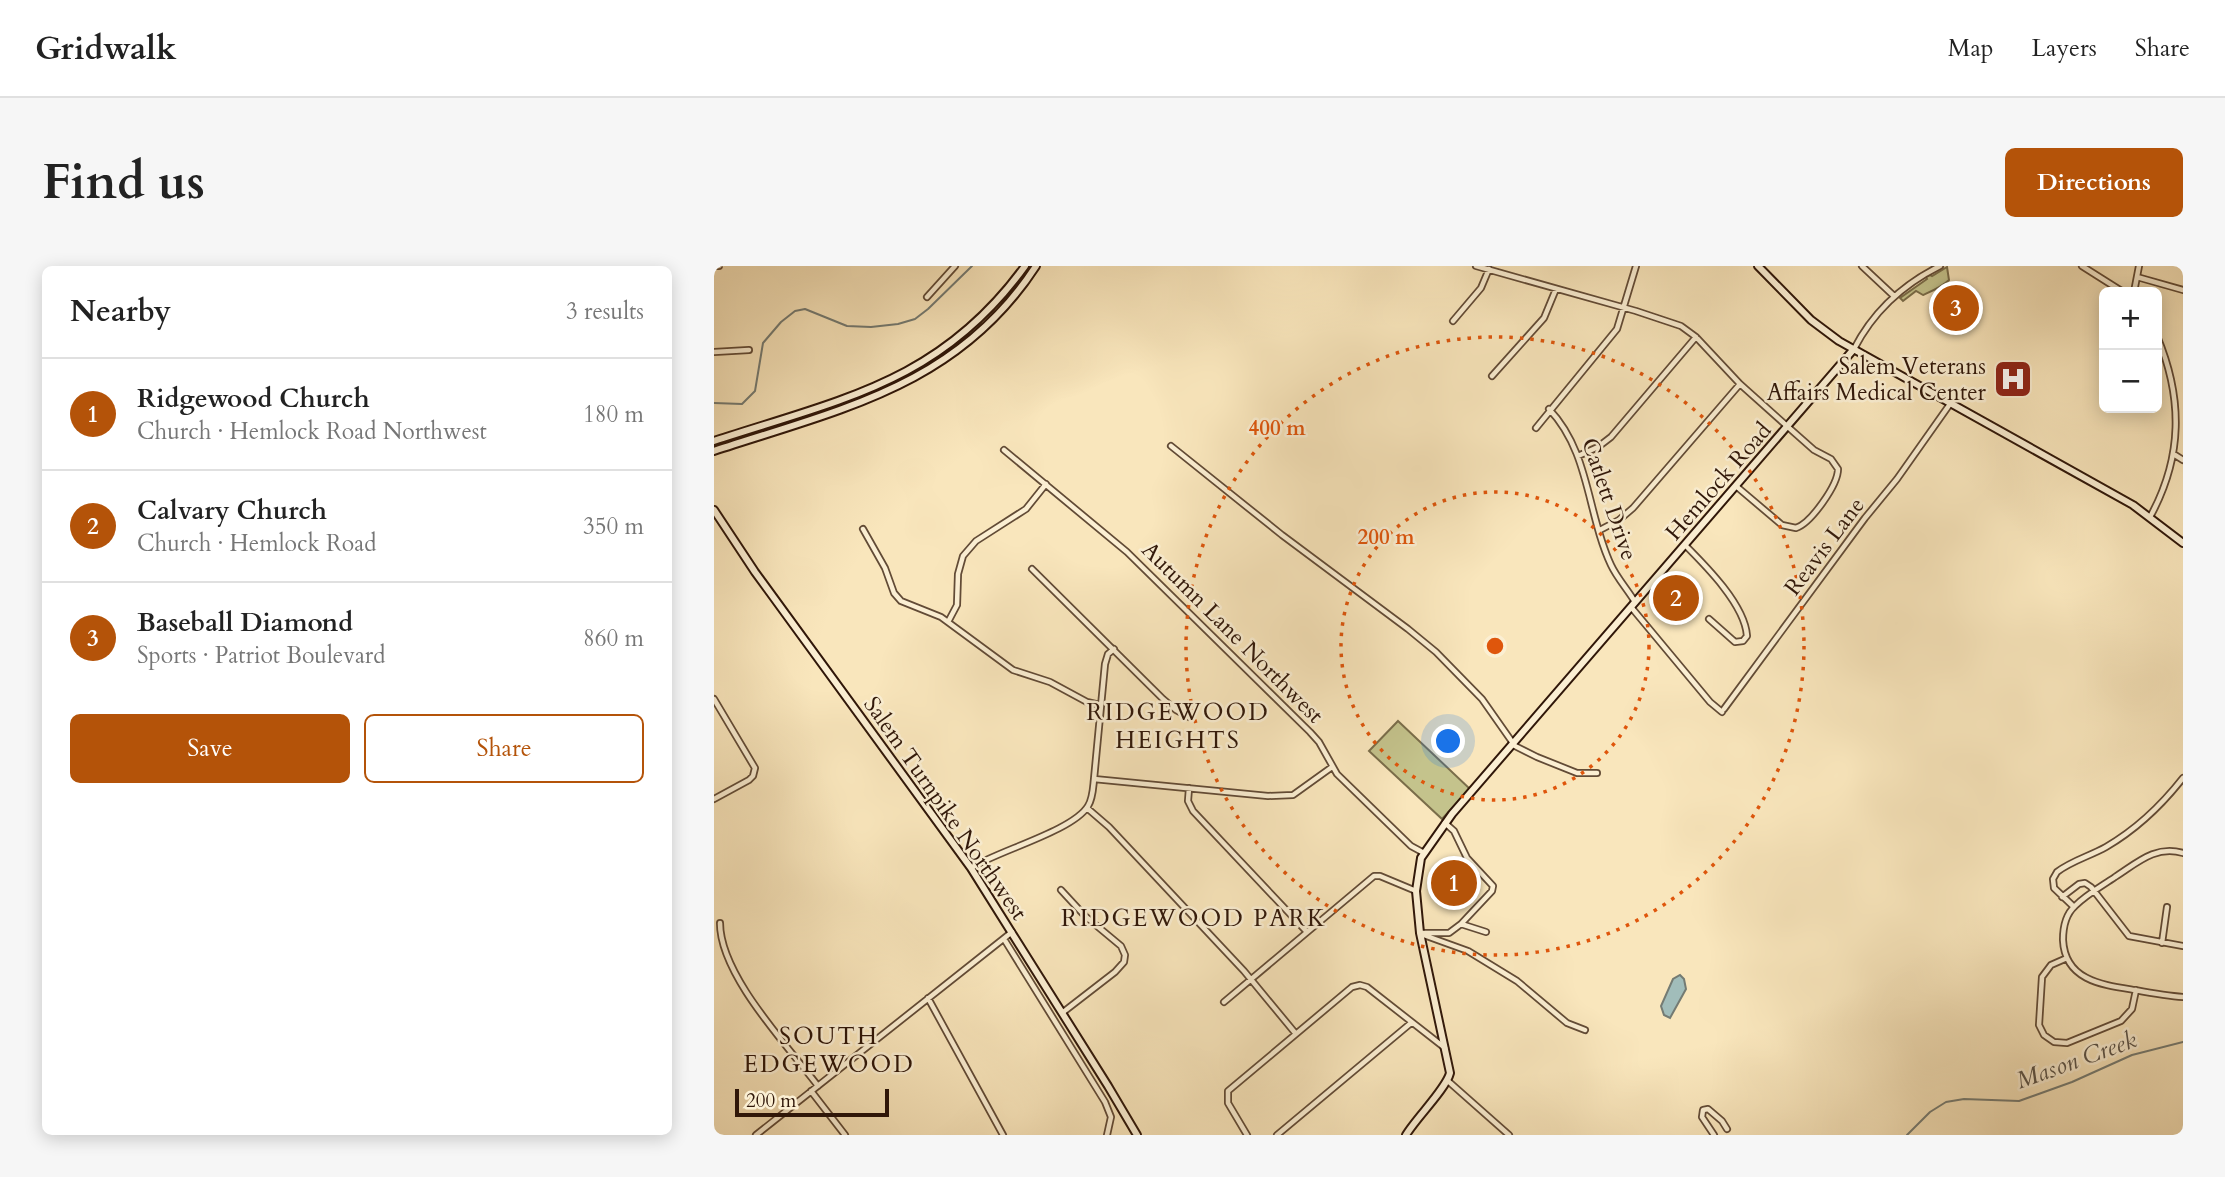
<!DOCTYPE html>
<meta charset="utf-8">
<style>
body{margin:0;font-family:Cardo,serif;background:#f6f6f6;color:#222}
.controls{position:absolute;right:21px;top:21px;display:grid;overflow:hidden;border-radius:10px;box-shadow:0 4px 18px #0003}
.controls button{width:63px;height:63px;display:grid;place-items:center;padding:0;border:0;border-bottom:2px solid #e0e0e0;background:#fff;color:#222;font:35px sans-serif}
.scale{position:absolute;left:21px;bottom:18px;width:154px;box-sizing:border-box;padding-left:7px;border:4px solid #301709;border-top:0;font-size:19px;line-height:24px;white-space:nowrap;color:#301709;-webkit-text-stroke:5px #fbefd3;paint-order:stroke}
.you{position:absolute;left:735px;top:476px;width:24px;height:24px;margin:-18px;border:5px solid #fff;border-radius:50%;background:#1a73e8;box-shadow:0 0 0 10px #1a73e833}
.badge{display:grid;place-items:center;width:46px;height:46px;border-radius:50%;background:#b45309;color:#fff;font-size:23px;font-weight:700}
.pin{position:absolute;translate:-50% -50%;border:4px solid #fff;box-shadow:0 2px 7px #0006}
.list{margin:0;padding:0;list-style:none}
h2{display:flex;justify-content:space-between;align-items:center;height:91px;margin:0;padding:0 28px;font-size:30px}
h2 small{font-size:23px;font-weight:400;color:#767676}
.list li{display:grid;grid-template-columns:46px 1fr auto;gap:21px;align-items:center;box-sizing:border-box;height:112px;padding:0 28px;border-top:2px solid #e0e0e0}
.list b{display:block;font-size:26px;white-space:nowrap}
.list p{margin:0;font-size:23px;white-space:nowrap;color:#767676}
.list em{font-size:23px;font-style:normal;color:#767676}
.actions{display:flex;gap:14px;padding:21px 28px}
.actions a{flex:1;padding:16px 0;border:2px solid #b45309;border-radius:10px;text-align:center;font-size:24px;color:#b45309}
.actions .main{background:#b45309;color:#fff}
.map{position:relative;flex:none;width:1469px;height:869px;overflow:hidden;border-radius:10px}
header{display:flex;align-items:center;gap:42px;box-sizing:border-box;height:98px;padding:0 35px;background:#fff;border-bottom:2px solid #e0e0e0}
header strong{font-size:33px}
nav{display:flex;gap:38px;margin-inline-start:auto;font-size:24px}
.intro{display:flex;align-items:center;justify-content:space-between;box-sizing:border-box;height:168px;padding:0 42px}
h1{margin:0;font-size:49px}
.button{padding:18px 32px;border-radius:10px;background:#b45309;color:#fff;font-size:24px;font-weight:700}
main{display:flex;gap:42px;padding:0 42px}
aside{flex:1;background:#fff;border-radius:10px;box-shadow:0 4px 18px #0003}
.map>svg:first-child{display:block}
.green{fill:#c4c38c;stroke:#7a6d4a;stroke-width:2}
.water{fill:#a1bdba;stroke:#747b73;stroke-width:2}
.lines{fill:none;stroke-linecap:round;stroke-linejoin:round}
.stream{stroke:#747b73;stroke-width:2}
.street-casing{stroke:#624b36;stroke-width:8}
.secondary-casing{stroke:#301709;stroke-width:10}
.street{stroke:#fbefd3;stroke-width:4.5}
.secondary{stroke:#fbefd3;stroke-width:6}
.ring{fill:none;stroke:#df560c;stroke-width:3.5;stroke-dasharray:3.5 7}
.labels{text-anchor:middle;stroke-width:5;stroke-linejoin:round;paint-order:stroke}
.poi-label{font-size:23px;fill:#301709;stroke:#fbefd3;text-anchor:end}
.street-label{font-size:23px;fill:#301709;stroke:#fbefd3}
.neighbourhood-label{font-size:24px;letter-spacing:2px;fill:#301709;stroke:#fbefd3}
.water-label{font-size:24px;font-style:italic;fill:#585147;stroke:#fbefd3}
.centre{fill:#df560c;stroke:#fbefd3;stroke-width:3.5}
.ring-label{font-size:21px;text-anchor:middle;font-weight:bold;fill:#df560c;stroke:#fbefd3;stroke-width:5;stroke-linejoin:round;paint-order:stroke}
</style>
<header>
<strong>Gridwalk</strong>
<nav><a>Map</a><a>Layers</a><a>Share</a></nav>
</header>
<div class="intro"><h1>Find us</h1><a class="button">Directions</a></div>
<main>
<aside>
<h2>Nearby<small>3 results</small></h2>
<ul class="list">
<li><span class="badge">1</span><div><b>Ridgewood Church</b><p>Church · Hemlock Road Northwest</p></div><em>180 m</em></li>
<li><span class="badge">2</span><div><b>Calvary Church</b><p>Church · Hemlock Road</p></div><em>350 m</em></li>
<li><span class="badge">3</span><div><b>Baseball Diamond</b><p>Sports · Patriot Boulevard</p></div><em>860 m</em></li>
</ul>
<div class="actions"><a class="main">Save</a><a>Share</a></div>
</aside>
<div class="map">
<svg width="1469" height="869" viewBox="0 0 1469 869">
<rect width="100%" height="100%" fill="#f9e6bc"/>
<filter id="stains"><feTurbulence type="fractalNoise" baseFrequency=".00286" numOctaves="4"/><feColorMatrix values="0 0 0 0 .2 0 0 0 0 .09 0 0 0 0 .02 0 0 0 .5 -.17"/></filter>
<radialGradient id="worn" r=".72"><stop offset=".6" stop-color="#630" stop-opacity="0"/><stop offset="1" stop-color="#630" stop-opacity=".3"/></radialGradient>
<!-- green -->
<path class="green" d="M1233,1L1235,14C1228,21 1218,25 1209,29L1202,25L1189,35L1186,32L1213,13L1212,11L1216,9L1218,10Z
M1231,26L1234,29L1253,30L1256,34L1254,46C1247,56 1238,60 1227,54L1226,29Z
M684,455L756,523L728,553L655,485Z"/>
<!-- water -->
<path class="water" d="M966,709L970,713L972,723L956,752L950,749L947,740L959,713Z"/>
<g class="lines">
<!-- stream -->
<path class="stream" d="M0,137L28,138L41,125L49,77L67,56L81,45L91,43L133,60L157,61L184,58L201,53L214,43L258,0
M1193,869L1216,846L1232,836L1250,833L1305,835L1358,816L1418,789L1469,776"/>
<defs>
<path id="street" d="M4,0H5
M762,0L922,45L967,60L982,71L1026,118L1074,161L1100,184L1117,193L1124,203C1124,219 1097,257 1082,262L1068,259L1022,220
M1148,0L1180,30
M1368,0L1409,26
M1423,11L1469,24
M1420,26L1425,0
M213,31L241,0
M739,55L767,22L775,3
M1140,83C1159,46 1188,19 1226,0
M0,86L35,84
M778,110L830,52L842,23
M835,143C876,186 873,248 897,299C903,312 914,324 921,336
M822,162L903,63L922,0
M457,180L568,269L694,363L722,386L768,433L801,480L823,491L863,507H883
M290,184L413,286L596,466L605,476L623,508L697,580L710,587
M1461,189L1469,194
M864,190L884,181L897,171L982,71
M1436,251C1469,191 1469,132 1443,70
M149,263L171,302L180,327L187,335L227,351L299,404L336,416L373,436L386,439
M886,264L905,254L919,242L1026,118
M971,279C992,300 1031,339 1033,370L1029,375L1021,376L995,353
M318,303L449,433L462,444L475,451
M917,341L996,436L1008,446
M234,356L243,339L244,308L249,290L262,275L312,243L332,218
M0,433L41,502L39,510L35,514L0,533
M1010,443L1151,252L1183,213L1236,138
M380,513L554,530L579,529L618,501
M475,522L474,535L479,545L593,666
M373,542L395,561L530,705L582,768
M731,557L740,565L753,592L779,620L778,625L747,658
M1469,587C1441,579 1423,597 1401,611C1388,620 1373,628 1361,640C1352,648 1349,662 1349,674C1351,715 1389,719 1421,724C1437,727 1453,730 1469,731
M257,602C283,585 359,565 374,540C379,532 379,522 380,513L391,398L394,388L400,383
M347,624L371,650L407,680L411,689L410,696L401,706L348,747
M1348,631L1365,618L1371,617L1377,621L1415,670L1469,680
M1360,641L1340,622L1339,613L1343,606C1357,595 1376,590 1392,581C1423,563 1447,540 1469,512
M6,657C6,709 73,779 104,820
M707,667H735L747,658L772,666
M707,668L754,685L803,715L853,757L871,764
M290,673L391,836L397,851L393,869
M1448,677L1453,641
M1353,692L1337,699L1328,711L1325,759L1330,769L1340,776L1353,777L1407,755L1418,743L1422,724
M214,732L289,869
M510,736L660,610H666L702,625
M734,815L795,869
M97,825L131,869
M42,869L298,666
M533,869L514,837V825L638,721L646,719L653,721L731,782
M563,869L697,757
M1000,869L988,851L989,844L994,843L1008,855L1013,863"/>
<path id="secondary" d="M1044,0L1097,54L1125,75L1419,239L1469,277
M0,175C128,133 227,116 311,0
M0,185C127,143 244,120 322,0
M0,244L41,306L257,602L394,820L423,869
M692,869C702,852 732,823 736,807L706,667L702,625L707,592L738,548L1139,84"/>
</defs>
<!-- street casing -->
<use href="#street" class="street-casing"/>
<!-- secondary casing -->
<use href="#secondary" class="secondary-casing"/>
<!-- street -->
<use href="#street" class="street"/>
<!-- secondary -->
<use href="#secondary" class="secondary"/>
</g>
<!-- distance rings -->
<g class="ring">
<circle cx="781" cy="380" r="154"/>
<circle cx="781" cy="380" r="309"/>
</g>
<!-- icons -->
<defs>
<symbol id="hospital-square" viewBox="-11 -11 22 22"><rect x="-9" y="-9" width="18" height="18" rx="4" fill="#8f2418" stroke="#fbefd3"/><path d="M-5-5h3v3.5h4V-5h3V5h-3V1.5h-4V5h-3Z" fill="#fff"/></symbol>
</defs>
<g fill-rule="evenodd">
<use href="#hospital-square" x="1277" y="91" width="44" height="44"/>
</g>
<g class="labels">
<!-- poi labels -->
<g class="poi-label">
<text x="1272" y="108">Salem Veterans<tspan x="1272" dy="26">Affairs Medical Center</tspan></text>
</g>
<!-- street labels -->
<g class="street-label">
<text transform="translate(1004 215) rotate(-49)" y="8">Hemlock Road</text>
<text transform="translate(896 233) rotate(71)" y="8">Catlett Drive</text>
<text transform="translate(1110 280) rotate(-53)" y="8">Reavis Lane</text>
<text transform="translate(519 366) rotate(45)" y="8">Autumn Lane Northwest</text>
<text transform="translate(232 542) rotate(55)" y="8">Salem Turnpike Northwest</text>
</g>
<!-- neighbourhood labels -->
<g class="neighbourhood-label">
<text x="464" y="454">RIDGEWOOD<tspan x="464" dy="28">HEIGHTS</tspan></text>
<text x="480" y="660">RIDGEWOOD PARK</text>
<text x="115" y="778">SOUTH<tspan x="115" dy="28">EDGEWOOD</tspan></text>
</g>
<!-- water labels -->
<g class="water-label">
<text transform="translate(1362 794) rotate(-20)" y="8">Mason Creek</text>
</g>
</g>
<circle cx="781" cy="380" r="10" class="centre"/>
<g class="ring-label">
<text x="563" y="169">400 m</text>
<text x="672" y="278">200 m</text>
</g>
<rect width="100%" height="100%" filter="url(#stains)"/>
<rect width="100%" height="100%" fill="url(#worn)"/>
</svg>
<div class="controls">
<button>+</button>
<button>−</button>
</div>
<div class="scale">200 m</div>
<div class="you"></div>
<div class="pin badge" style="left:740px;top:617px">1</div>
<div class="pin badge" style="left:962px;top:332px">2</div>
<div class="pin badge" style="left:1242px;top:42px">3</div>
</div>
</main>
